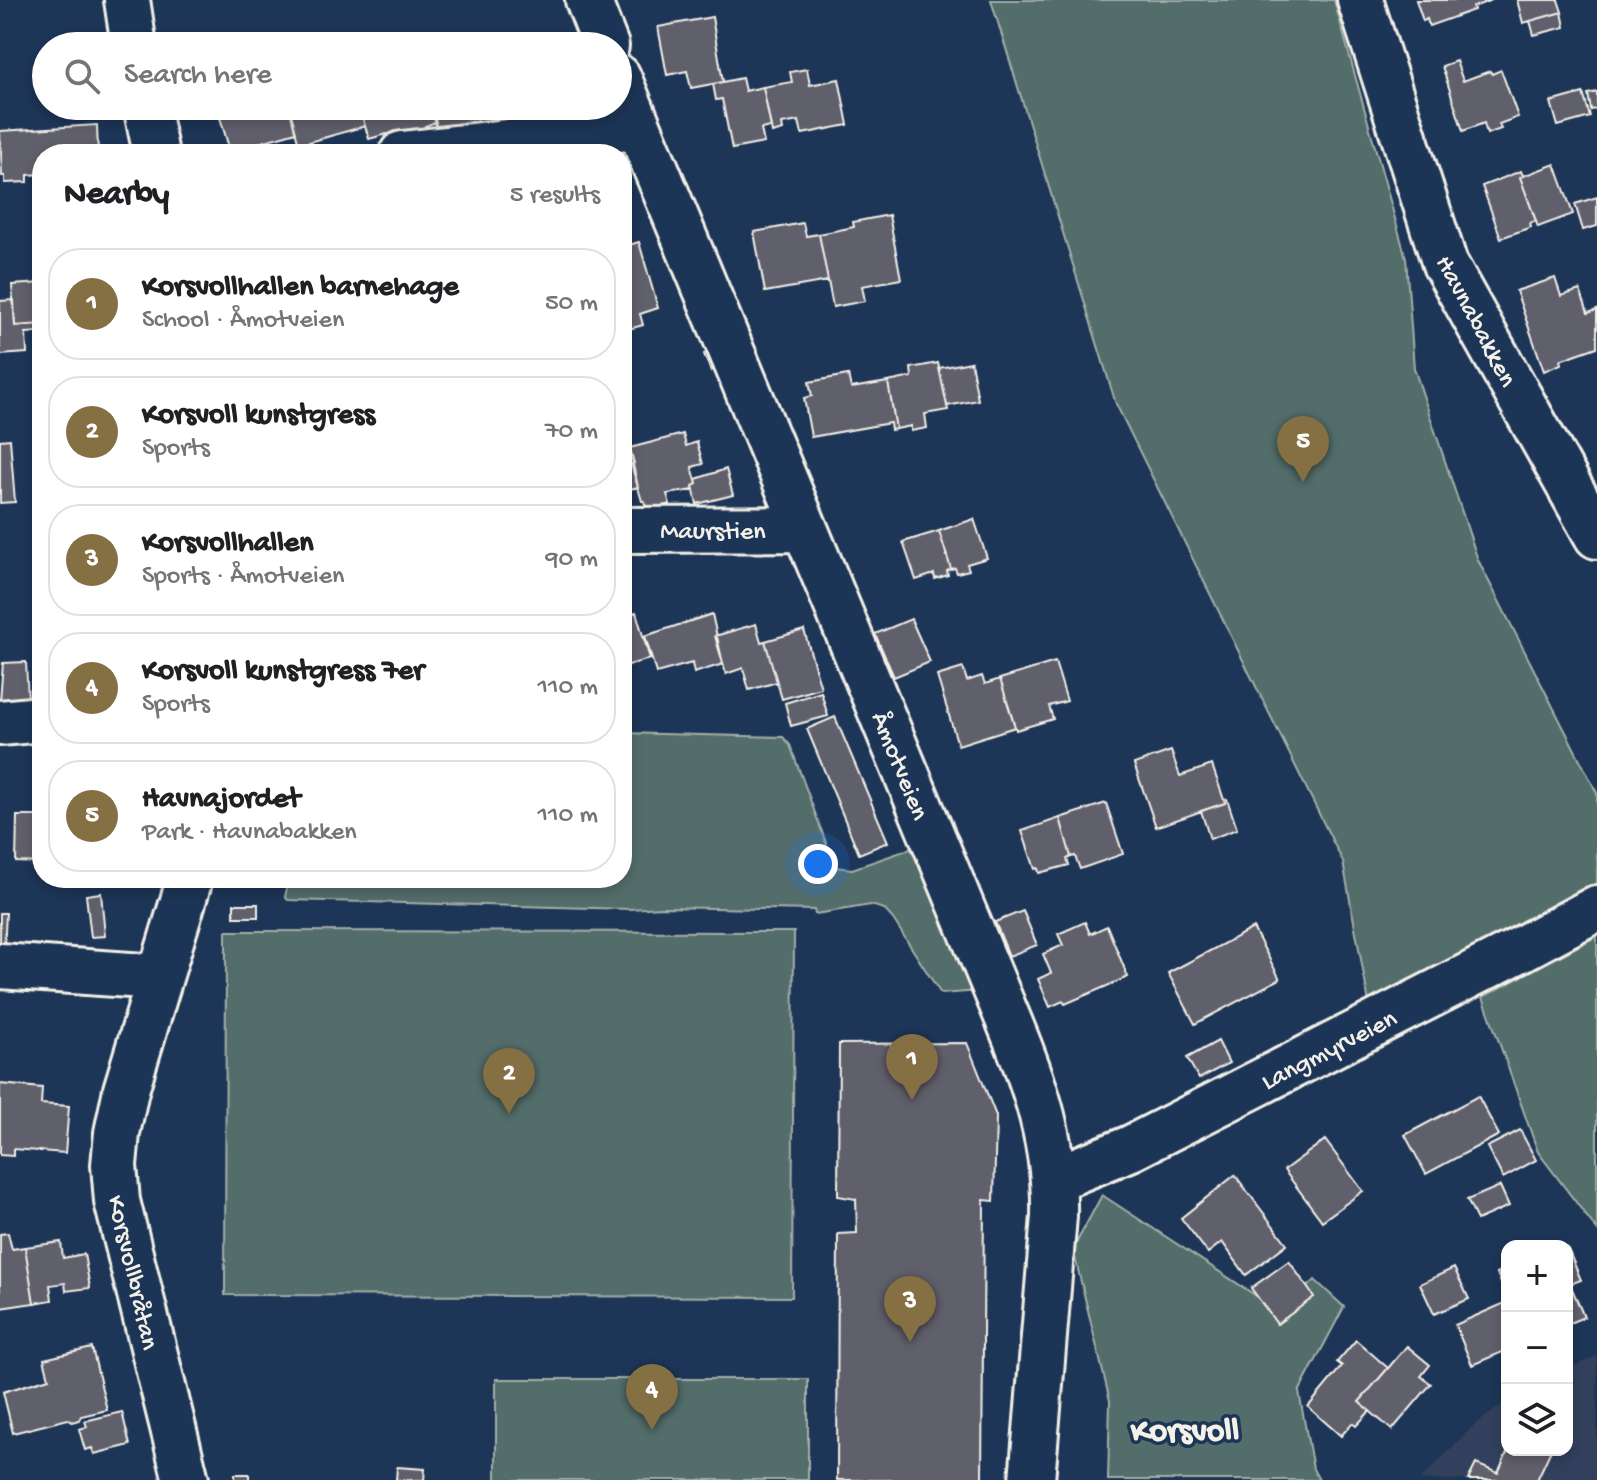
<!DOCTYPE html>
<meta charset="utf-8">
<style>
body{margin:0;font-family:"Gochi Hand",sans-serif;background:#f6f6f6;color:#202124}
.controls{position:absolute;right:24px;bottom:24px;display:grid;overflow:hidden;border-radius:16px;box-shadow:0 4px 12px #0003}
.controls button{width:72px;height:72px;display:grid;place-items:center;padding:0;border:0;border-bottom:2px solid #e0e0e0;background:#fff;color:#202124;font:40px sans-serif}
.you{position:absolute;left:818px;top:864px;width:28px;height:28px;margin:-20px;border:6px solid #fff;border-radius:50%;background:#1a73e8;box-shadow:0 0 0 12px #1a73e833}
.badge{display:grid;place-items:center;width:52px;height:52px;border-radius:50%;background:#847042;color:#fff;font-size:26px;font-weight:700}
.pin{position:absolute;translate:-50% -66px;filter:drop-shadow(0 2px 4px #0008)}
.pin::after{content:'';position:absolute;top:42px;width:28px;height:24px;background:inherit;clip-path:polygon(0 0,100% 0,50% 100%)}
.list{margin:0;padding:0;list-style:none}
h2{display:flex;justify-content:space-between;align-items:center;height:104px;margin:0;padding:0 32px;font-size:34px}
h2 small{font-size:26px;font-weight:400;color:#757577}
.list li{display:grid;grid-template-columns:52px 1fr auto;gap:24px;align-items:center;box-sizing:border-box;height:112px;margin:0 16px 16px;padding:0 16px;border:2px solid #e0e0e0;border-radius:32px}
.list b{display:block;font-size:30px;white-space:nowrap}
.list p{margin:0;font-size:26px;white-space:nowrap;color:#757577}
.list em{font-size:26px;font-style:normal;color:#757577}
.icon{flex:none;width:44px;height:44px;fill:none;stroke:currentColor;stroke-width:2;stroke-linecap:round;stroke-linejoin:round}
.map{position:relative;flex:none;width:1597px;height:1480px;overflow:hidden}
.search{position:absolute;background:#fff;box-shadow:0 4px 12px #0003;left:32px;top:32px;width:600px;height:88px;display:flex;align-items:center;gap:20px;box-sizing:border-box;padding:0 28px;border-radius:44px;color:#757577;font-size:30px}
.panel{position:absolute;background:#fff;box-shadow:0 4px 12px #0003;left:32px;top:144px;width:600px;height:744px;border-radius:32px}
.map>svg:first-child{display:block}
.built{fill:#31415d}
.green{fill:#536d6a;stroke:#a4afa9;stroke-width:2}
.building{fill:#615e6c;stroke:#f4f1e8;stroke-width:2}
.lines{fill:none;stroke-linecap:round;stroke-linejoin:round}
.minor-casing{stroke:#f4f1e8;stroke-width:50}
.minor{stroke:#1d3557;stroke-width:44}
.labels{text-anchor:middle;stroke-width:7;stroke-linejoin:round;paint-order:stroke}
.street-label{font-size:26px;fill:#f4f1e8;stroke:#1d3557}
.district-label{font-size:34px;font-weight:bold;fill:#f4f1e8;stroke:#1d3557}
</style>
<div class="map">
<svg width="1597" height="1480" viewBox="0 0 1597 1480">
<rect width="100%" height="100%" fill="#1d3557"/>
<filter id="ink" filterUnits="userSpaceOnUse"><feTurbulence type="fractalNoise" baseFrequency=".0125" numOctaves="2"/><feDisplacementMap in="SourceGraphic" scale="16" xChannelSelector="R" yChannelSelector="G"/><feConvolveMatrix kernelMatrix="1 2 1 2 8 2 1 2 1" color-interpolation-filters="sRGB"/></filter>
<g filter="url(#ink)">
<!-- built -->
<path class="built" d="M1597,1356V1480H1420L1472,1427L1507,1401V1450H1567V1369Z"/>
<!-- green -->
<path class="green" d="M991,0H1334L1406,258L1414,368L1478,560L1597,793V884L1466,958L1369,1003L1343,862L1116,404Z
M622,733L783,737L790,745L835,867L852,869L919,846L979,991L941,994L893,919L884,909L871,905L815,914L814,910L662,907L630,909L288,900L285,897L289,878H622Z
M226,931L794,932L792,1297L225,1295Z
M1597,936V1230L1538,1152L1483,997Z
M1102,1195L1281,1312L1315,1280L1344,1307L1299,1392L1313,1469L1319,1480H1108L1110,1401L1073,1249Z
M496,1379H808V1480H496Z"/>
<!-- building -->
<path class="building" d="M1416,0H1492L1473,7L1474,10L1429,26L1427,19L1423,21Z
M1517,0H1558L1562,12L1523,23Z
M1562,12L1565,27L1534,35L1530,21Z
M712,17L723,82L691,88L687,71L667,75L658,27Z
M1456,61L1463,81L1490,71L1492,74L1501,70L1518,117L1499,124L1501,129L1487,134L1484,123L1463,131L1442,66Z
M807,69L810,85L839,79L848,125L802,134L799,121L782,124L783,130L772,133L763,87L792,82L790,72Z
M742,78L745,91L763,87L771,127L761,129L764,143L732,149L722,99L716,100L713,84Z
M1597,92V109L1591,110L1588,94Z
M1583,93L1590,117L1558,126L1551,102Z
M246,106H259L262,115L289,107L296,132L230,151L219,114Z
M293,106H331L332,109L359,106L365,126L299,145L289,107Z
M359,106H431L436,122L425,126L427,133L390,144L387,134L369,139Z
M431,106H503L505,115L487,121L488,125L438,133Z
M503,106H576L580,120L508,127Z
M97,125L98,154H42V174L28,175V182L5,183V176H2L0,131Z
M1555,164L1573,214L1538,227L1520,177Z
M1521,171L1523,176L1520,177L1536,221L1530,223L1531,227L1501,238L1482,186Z
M1597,197V226L1583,230L1575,204Z
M889,215L901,279L862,286L865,301L833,307L819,234L854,227L853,222Z
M803,223L806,236L819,234L828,281L765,292L754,232Z
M639,242L658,308L640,314L643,325L622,331V247Z
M1555,278L1561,296L1580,290L1588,313L1597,310V347L1560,360L1561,364L1544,371L1516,291Z
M42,283V324L15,326L12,285Z
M14,300L15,326L42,324V332L26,333L27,353L0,355V301Z
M709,352L716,368L711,371L704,354Z
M971,362L978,400L947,406L939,368Z
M938,363L948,410L925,414L927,428L911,431V426L896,429L888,382L912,377L911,368Z
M848,375L851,388L888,382L896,429L891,430L890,423L811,437L804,398L812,396L809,382Z
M683,434L686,446L697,442L703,464L692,467L697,484L693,486L694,490L667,494L670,504L647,510L644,501H642L631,464L634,463L630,448Z
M10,439L15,502L0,503V440Z
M629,446L638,487L622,491V448Z
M726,469L733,495L697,504L693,486L697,484L696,479Z
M974,519L987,558L967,564L969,570L957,573L955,568L951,569L939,531Z
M939,531L951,569L947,571L948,575L935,579L934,574L916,580L903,542Z
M636,612L650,659L625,666L622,663V616Z
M712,614L723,664L694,673L692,663L656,673L645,636Z
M911,619L930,662L894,677L875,634Z
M756,624L761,642L765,641L777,682L749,690L743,668L726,674L715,636Z
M804,630L821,688L782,699L765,641Z
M26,662L28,700L0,701L3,663Z
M1055,662L1067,701L1049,706L1053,719L1016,730L1000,679Z
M963,668L967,681L982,676L985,684L1000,679L1015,727L958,745L937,676Z
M821,692L828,716L791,726L785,703Z
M835,717L888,842L859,854L807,729Z
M1171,751L1180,776L1212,765L1225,803L1156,827L1134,764Z
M1227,799L1237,829L1210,839L1201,811L1225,803L1224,800Z
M1106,803L1123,854L1080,869L1075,856L1071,857L1060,818Z
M37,806H42V863L16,862L17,816H37Z
M1060,818L1071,857L1067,859L1069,865L1039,873L1038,868L1035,869L1022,831Z
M255,878H284L283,883Z
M101,893L105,936L91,937L86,895Z
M234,904H258V917H234Z
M1023,911L1037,945L1009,956L995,922Z
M0,913H6L4,951H0Z
M1085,922L1090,934L1107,926L1128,977L1065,1004L1063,1001L1050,1007L1038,979L1051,973L1043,954L1063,945L1058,934Z
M1253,928L1280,979L1195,1024L1168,973Z
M1218,1041L1229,1063L1199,1079L1187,1058Z
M967,1043L996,1116L994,1201L984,1200L982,1480H837L838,1234L857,1233L856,1199L838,1196L839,1044Z
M0,1084L42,1088L41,1104L69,1106L65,1153L13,1149V1156L0,1155Z
M1478,1096L1499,1135L1426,1174L1405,1135Z
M1520,1130L1536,1160L1503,1178L1487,1147Z
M1325,1140L1363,1191L1322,1221L1284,1170Z
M1235,1175L1287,1244L1246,1275L1222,1242L1208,1253L1181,1218Z
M1500,1186L1509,1206L1477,1220L1467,1200Z
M8,1233L12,1249L25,1247L34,1303L0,1308V1234Z
M61,1242L63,1258L84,1254L90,1288L66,1291L65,1283L50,1285L52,1300L34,1303L25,1247Z
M1567,1247L1581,1280L1570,1284L1584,1317L1567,1324Z
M1289,1261L1314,1297L1277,1324L1251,1288Z
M1454,1268L1469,1299L1434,1314L1420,1284Z
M1507,1268V1298L1497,1273Z
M1507,1302V1350L1472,1365L1455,1325Z
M1356,1340L1388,1368L1359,1402L1370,1411L1356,1426L1352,1423L1341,1436L1308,1407L1342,1366L1337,1362Z
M1407,1346L1430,1365L1421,1376L1431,1384L1392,1430L1359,1402Z
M92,1348L107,1410L81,1416L79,1420L72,1422L68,1419L13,1433L3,1392L49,1378L44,1359Z
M122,1412L130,1445L94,1454L92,1448L85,1450L79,1429L87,1427L85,1421Z
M1508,1450H1551L1537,1480H1468L1476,1464L1498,1473Z
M397,1467L425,1469L424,1480H396Z
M235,1474H249V1480H235Z"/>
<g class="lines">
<defs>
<path id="minor" d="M127,0L134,46
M588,0L606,46
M1360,0L1445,264L1597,536
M618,77L996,990C1028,1067 1056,1132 1054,1216L1032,1480
M146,106L156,154
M402,154L637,127
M622,530L805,529
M0,723L42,719
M0,966L159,977
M1055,1179L1131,1148L1521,949L1597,908
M186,1480L117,1201L114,1165L117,1133L126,1090L190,878"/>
</defs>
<!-- minor casing -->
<use href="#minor" class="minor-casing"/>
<!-- minor -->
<use href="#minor" class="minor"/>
</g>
</g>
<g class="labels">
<!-- street labels -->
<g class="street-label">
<text transform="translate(1478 320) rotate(62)" y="9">Havnabakken</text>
<text x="713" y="538">Maurstien</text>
<text transform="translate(902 765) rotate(68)" y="9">Åmotveien</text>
<text transform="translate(1328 1048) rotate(-27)" y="9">Langmyrveien</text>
<text transform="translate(135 1272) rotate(77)" y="9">Korsvollbråtan</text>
</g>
<!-- district labels -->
<g class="district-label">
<text x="1185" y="1440">Korsvoll</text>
</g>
</g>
</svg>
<div class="controls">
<button>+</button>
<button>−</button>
<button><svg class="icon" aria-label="layers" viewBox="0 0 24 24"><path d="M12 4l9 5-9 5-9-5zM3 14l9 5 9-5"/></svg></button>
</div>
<div class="you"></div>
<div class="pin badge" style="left:912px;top:1100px">1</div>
<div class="pin badge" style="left:509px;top:1114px">2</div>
<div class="pin badge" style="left:910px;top:1342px">3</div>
<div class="pin badge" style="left:652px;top:1430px">4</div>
<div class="pin badge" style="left:1303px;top:482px">5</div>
<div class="search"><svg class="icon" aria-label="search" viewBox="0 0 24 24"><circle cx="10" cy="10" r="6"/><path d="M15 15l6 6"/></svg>Search here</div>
<section class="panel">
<h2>Nearby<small>5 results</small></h2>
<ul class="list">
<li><span class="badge">1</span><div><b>Korsvollhallen barnehage</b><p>School · Åmotveien</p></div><em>50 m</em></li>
<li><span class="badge">2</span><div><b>Korsvoll kunstgress</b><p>Sports</p></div><em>70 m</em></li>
<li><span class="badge">3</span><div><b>Korsvollhallen</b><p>Sports · Åmotveien</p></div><em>90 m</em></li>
<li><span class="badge">4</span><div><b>Korsvoll kunstgress 7er</b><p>Sports</p></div><em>110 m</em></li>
<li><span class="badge">5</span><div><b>Havnajordet</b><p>Park · Havnabakken</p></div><em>110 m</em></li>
</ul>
</section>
</div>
